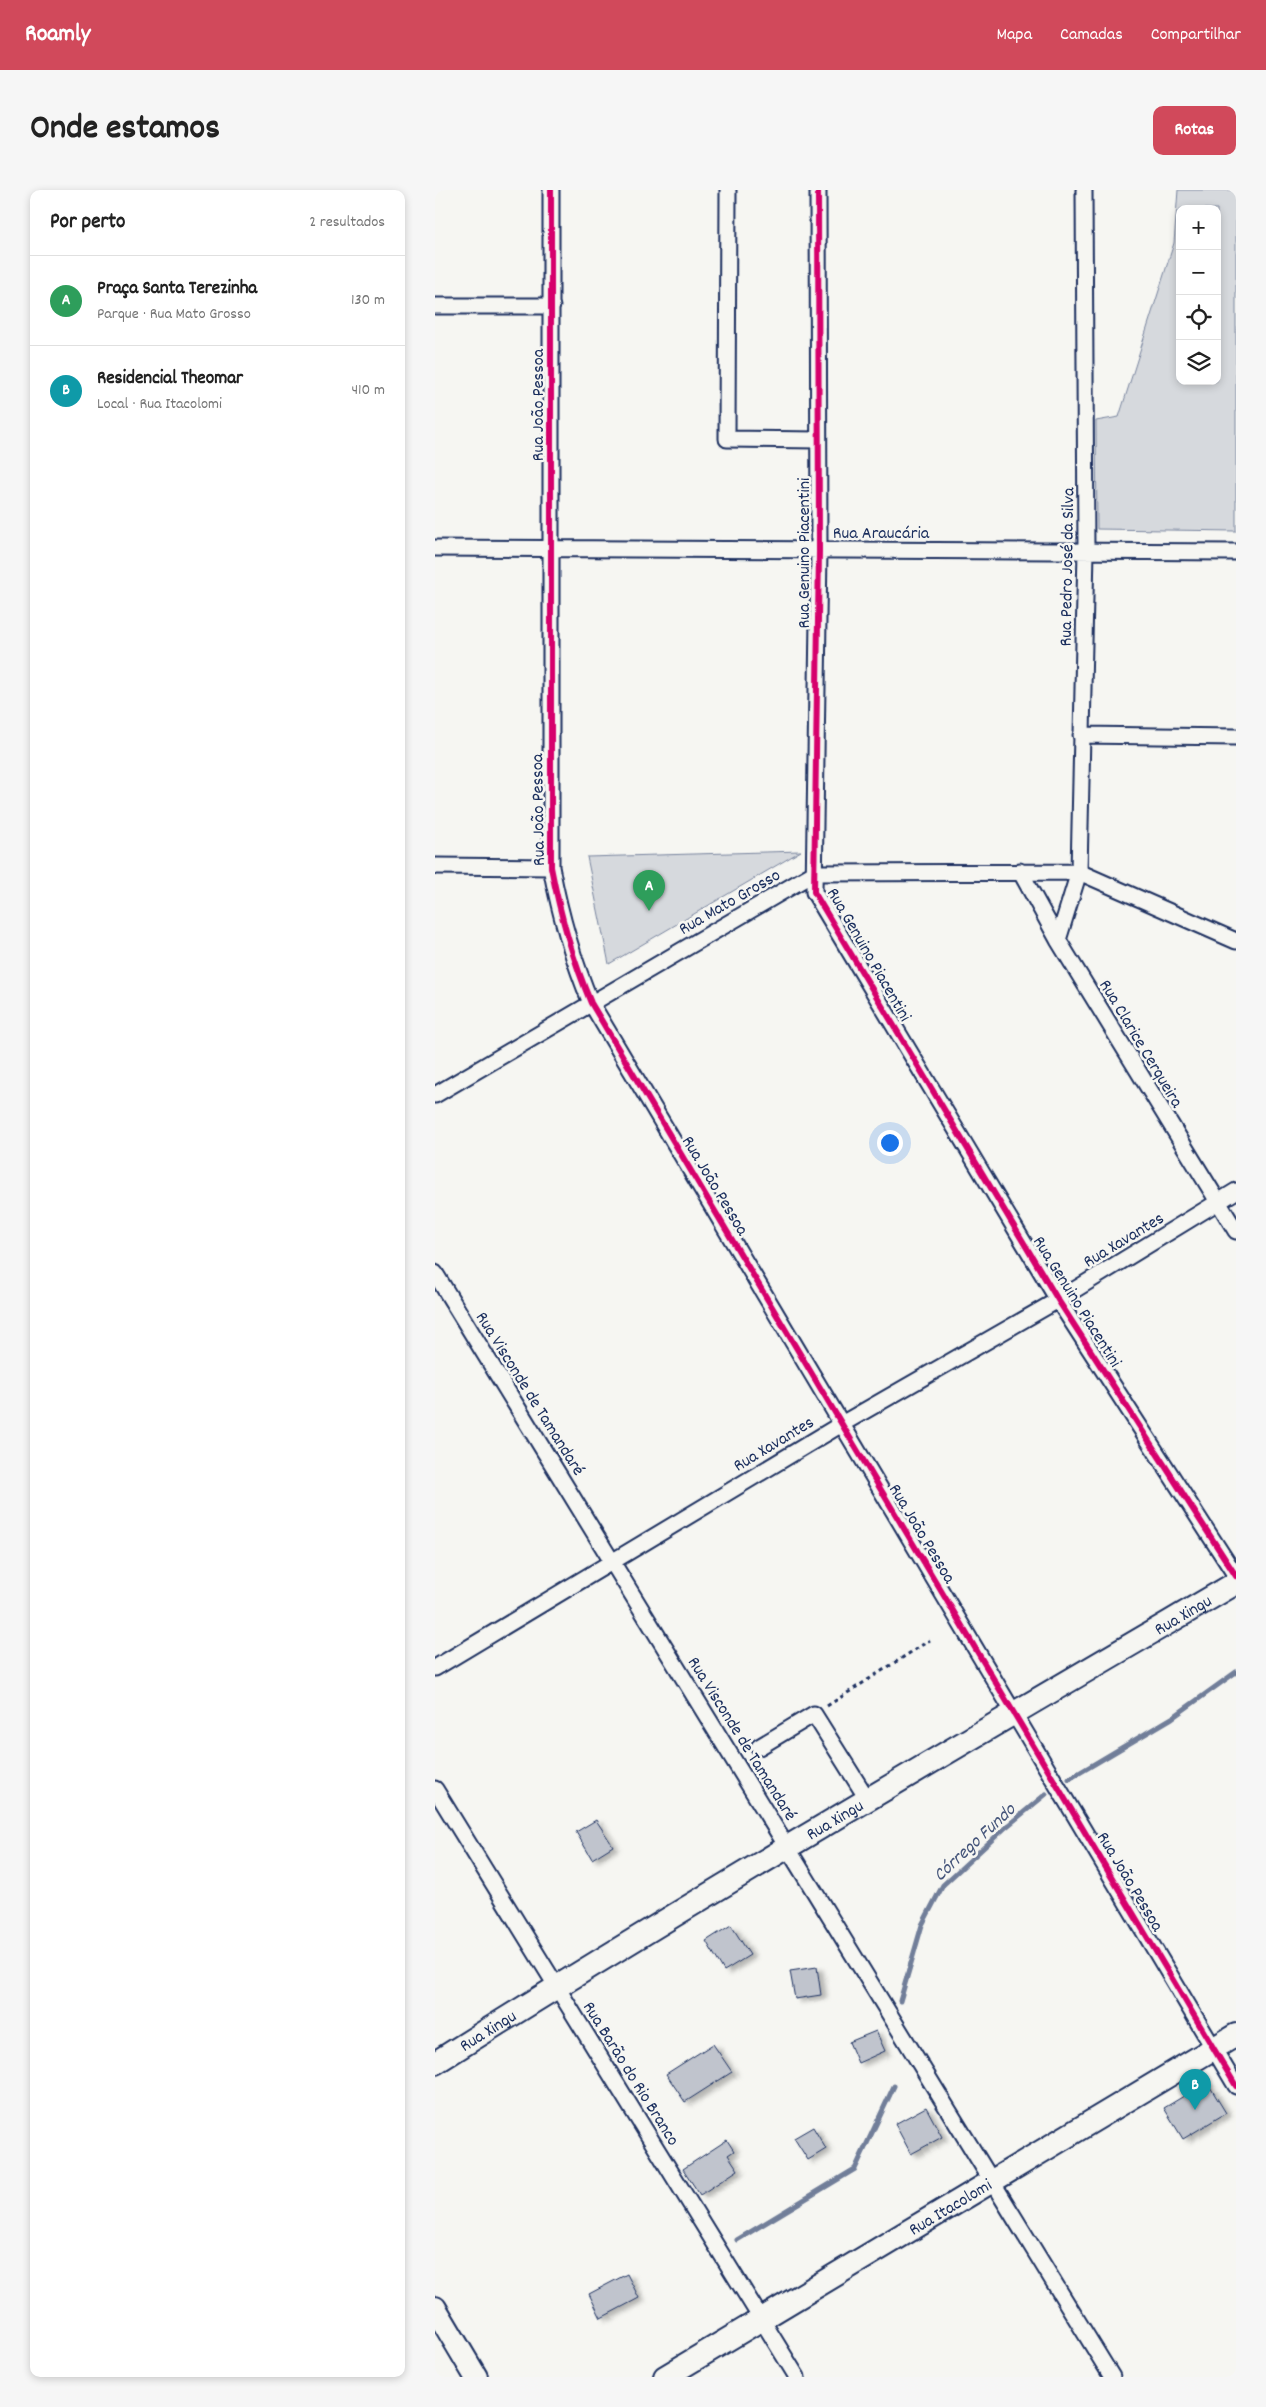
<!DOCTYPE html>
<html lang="pt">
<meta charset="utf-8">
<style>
body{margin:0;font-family:Dekko,sans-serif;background:#f6f6f6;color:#222}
.controls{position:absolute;right:15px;top:15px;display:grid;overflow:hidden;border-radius:10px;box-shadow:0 2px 8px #0003}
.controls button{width:45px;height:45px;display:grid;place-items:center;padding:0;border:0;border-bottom:1px solid #e0e0e0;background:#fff;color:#222;font:25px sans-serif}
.you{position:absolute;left:454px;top:952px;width:18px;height:18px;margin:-12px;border:4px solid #fff;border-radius:50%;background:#1a73e8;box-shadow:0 0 0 8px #1a73e833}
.badge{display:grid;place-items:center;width:32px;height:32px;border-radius:50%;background:#d1495b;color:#fff;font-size:16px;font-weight:700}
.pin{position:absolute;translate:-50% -41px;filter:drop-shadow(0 1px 2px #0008)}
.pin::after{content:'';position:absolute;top:26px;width:18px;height:15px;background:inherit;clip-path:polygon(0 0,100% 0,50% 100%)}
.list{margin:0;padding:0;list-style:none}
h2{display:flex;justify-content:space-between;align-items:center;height:65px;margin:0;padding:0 20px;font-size:21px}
h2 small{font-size:16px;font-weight:400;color:#767676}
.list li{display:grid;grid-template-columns:32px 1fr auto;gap:15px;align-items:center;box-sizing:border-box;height:90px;padding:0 20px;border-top:1px solid #e0e0e0}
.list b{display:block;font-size:19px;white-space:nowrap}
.list p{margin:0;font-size:16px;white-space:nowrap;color:#767676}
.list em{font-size:16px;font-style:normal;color:#767676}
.icon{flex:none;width:28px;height:28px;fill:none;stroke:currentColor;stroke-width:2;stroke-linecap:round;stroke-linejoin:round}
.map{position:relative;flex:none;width:801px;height:2187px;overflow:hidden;border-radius:10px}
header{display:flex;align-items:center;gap:30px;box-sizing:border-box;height:70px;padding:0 25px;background:#d1495b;color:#fff}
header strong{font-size:24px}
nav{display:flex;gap:28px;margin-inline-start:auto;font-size:18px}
.intro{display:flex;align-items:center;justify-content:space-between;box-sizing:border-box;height:120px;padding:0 30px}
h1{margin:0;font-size:35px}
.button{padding:12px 22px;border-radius:10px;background:#d1495b;color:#fff;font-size:18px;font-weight:700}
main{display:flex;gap:30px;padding:0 30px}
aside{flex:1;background:#fff;border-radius:10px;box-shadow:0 2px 8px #0003}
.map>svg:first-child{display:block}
.green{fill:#d6d9dd;stroke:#78849e;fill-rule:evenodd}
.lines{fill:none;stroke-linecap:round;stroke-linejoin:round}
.stream{stroke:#717e99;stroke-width:5}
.building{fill:#c0c4cd;stroke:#1b2f5e;filter:url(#shadow)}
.street-casing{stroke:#1b2f5e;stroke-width:19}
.secondary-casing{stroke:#1b2f5e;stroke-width:26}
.path{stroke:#1b2f5e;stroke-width:3;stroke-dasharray:4 4;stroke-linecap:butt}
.street{stroke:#f6f6f2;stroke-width:15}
.secondary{stroke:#f6f6f2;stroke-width:22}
.cycleway-casing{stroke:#f6f6f2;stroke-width:9}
.cycleway{stroke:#d6006c;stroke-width:6}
.labels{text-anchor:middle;stroke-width:5;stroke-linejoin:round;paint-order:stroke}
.street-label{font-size:18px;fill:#1b2f5e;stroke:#f6f6f2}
.water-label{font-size:19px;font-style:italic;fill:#46567b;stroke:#f6f6f2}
</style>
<header>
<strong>Roamly</strong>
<nav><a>Mapa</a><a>Camadas</a><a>Compartilhar</a></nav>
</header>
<div class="intro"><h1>Onde estamos</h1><a class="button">Rotas</a></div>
<main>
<aside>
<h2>Por perto<small>2 resultados</small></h2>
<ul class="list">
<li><span class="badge" style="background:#2e9e5b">A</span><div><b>Praça Santa Terezinha</b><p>Parque · Rua Mato Grosso</p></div><em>130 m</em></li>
<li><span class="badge" style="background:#0f9aa8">B</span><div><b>Residencial Theomar</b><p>Local · Rua Itacolomi</p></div><em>410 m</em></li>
</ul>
</aside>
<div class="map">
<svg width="801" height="2187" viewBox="0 0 801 2187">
<defs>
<filter id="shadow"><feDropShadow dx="5.5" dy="3" stdDeviation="2.5" flood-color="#0004"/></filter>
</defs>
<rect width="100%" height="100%" fill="#f6f6f2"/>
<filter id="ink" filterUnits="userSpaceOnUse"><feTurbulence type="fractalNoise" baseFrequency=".02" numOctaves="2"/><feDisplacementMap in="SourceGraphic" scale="10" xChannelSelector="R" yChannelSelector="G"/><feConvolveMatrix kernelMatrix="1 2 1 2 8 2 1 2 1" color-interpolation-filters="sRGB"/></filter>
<g filter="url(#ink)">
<!-- green -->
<path class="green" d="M743,0H801V341L662,339L661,231L684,227L739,53ZM745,19H782V191H745Z
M366,661L174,774L152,667Z"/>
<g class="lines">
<!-- stream -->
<path class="stream" d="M634,1589L737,1528L801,1482
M465,1811L487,1735L508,1695L571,1637L611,1604
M302,2050L420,1979L459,1896"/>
</g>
<!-- building -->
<path class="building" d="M161,1630L178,1656L157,1669L141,1642Z
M296,1735L315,1765L289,1781L271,1751Z
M382,1777L386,1805L360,1809L355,1781Z
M441,1841L450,1861L423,1873L414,1852Z
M278,1854L297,1882L250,1912L231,1884Z
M772,1892L791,1923L748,1949L729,1918Z
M491,1917L507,1947L476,1964L460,1934Z
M378,1937L391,1959L373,1970L359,1948Z
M292,1950L299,1961L293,1965L303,1980L265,2005L248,1979Z
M192,2084L204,2108L166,2128L154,2104Z"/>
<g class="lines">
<defs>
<path id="street" d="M116,0V677C125,724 137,768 156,813L801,1896
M293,0L292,249L383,250
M383,0L384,361L379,702L623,1110L801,1386
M0,116H117
M0,358L801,362
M646,545L801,547
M0,676L116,677
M585,681L623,750L801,1041
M623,750L644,682L651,361L649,0
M0,905L379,683L644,682L801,751
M0,1083L677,2187
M0,1478L405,1235L623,1110L801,1001
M324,1557L379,1524L433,1610
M0,1599L362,2187"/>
<g id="secondary">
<path id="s1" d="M0,1873C263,1707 533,1550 801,1393"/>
<path d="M0,2118L41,2187"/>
<path id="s2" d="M230,2187L801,1845"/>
</g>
</defs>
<!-- street casing -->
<use href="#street" class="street-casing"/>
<!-- secondary casing -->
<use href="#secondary" class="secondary-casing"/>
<!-- path -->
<path class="path" d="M392,1516L495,1450"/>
<!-- street -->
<use href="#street" class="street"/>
<!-- secondary -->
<use href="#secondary" class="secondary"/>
<defs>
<path id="cycleway" d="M116,0V677C125,724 137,768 156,813L801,1896
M383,0L384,361L379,702L623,1110L801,1386"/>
</defs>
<!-- cycleway casing -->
<use href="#cycleway" class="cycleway-casing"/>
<!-- cycleway -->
<use href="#cycleway" class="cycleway"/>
</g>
</g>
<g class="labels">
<!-- street labels -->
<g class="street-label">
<text transform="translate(102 215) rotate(-90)" y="6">Rua João Pessoa</text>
<text x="446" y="348">Rua Araucária</text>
<text transform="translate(368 363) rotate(-90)" y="6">Rua Genuino Piacentini</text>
<text transform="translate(631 377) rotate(-89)" y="6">Rua Pedro José da Silva</text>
<text transform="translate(102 620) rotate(-91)" y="6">Rua João Pessoa</text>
<text transform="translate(294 711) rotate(-30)" y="6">Rua Mato Grosso</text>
<text transform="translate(435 764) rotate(60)" y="6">Rua Genuino Piacentini</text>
<text transform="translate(707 853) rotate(59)" y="6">Rua Clarice Cerqueira</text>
<text transform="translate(281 995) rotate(59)" y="6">Rua João Pessoa</text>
<text transform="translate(688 1049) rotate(-31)" y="6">Rua Xavantes</text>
<text transform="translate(643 1111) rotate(58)" y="6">Rua Genuino Piacentini</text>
<text transform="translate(96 1203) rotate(58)" y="6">Rua Visconde de Tamandaré</text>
<text transform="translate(338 1253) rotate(-31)" y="6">Rua Xavantes</text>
<text transform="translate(488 1343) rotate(59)" y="6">Rua João Pessoa</text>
<text dy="6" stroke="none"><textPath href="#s1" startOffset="872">Rua Xingu</textPath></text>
<text transform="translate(308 1548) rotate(58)" y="6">Rua Visconde de Tamandaré</text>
<text dy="6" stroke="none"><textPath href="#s1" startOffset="468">Rua Xingu</textPath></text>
<text transform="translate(696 1691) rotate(59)" y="6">Rua João Pessoa</text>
<text dy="6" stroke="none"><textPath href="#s1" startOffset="62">Rua Xingu</textPath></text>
<text transform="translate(197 1883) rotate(58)" y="6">Rua Barão do Rio Branco</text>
<text dy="6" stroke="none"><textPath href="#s2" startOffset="332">Rua Itacolomi</textPath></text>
</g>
<!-- water labels -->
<g class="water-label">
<text transform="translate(538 1651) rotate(-43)" y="7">Córrego Fundo</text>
</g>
</g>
</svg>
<div class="controls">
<button>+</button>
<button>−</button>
<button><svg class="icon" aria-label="locate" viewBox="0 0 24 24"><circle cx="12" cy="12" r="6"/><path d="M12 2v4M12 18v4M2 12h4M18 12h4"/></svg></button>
<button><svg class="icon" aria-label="layers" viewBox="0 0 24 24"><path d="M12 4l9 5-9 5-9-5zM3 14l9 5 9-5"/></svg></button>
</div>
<div class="you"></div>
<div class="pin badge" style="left:214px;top:721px;background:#2e9e5b">A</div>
<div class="pin badge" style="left:760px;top:1920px;background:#0f9aa8">B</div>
</div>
</main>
